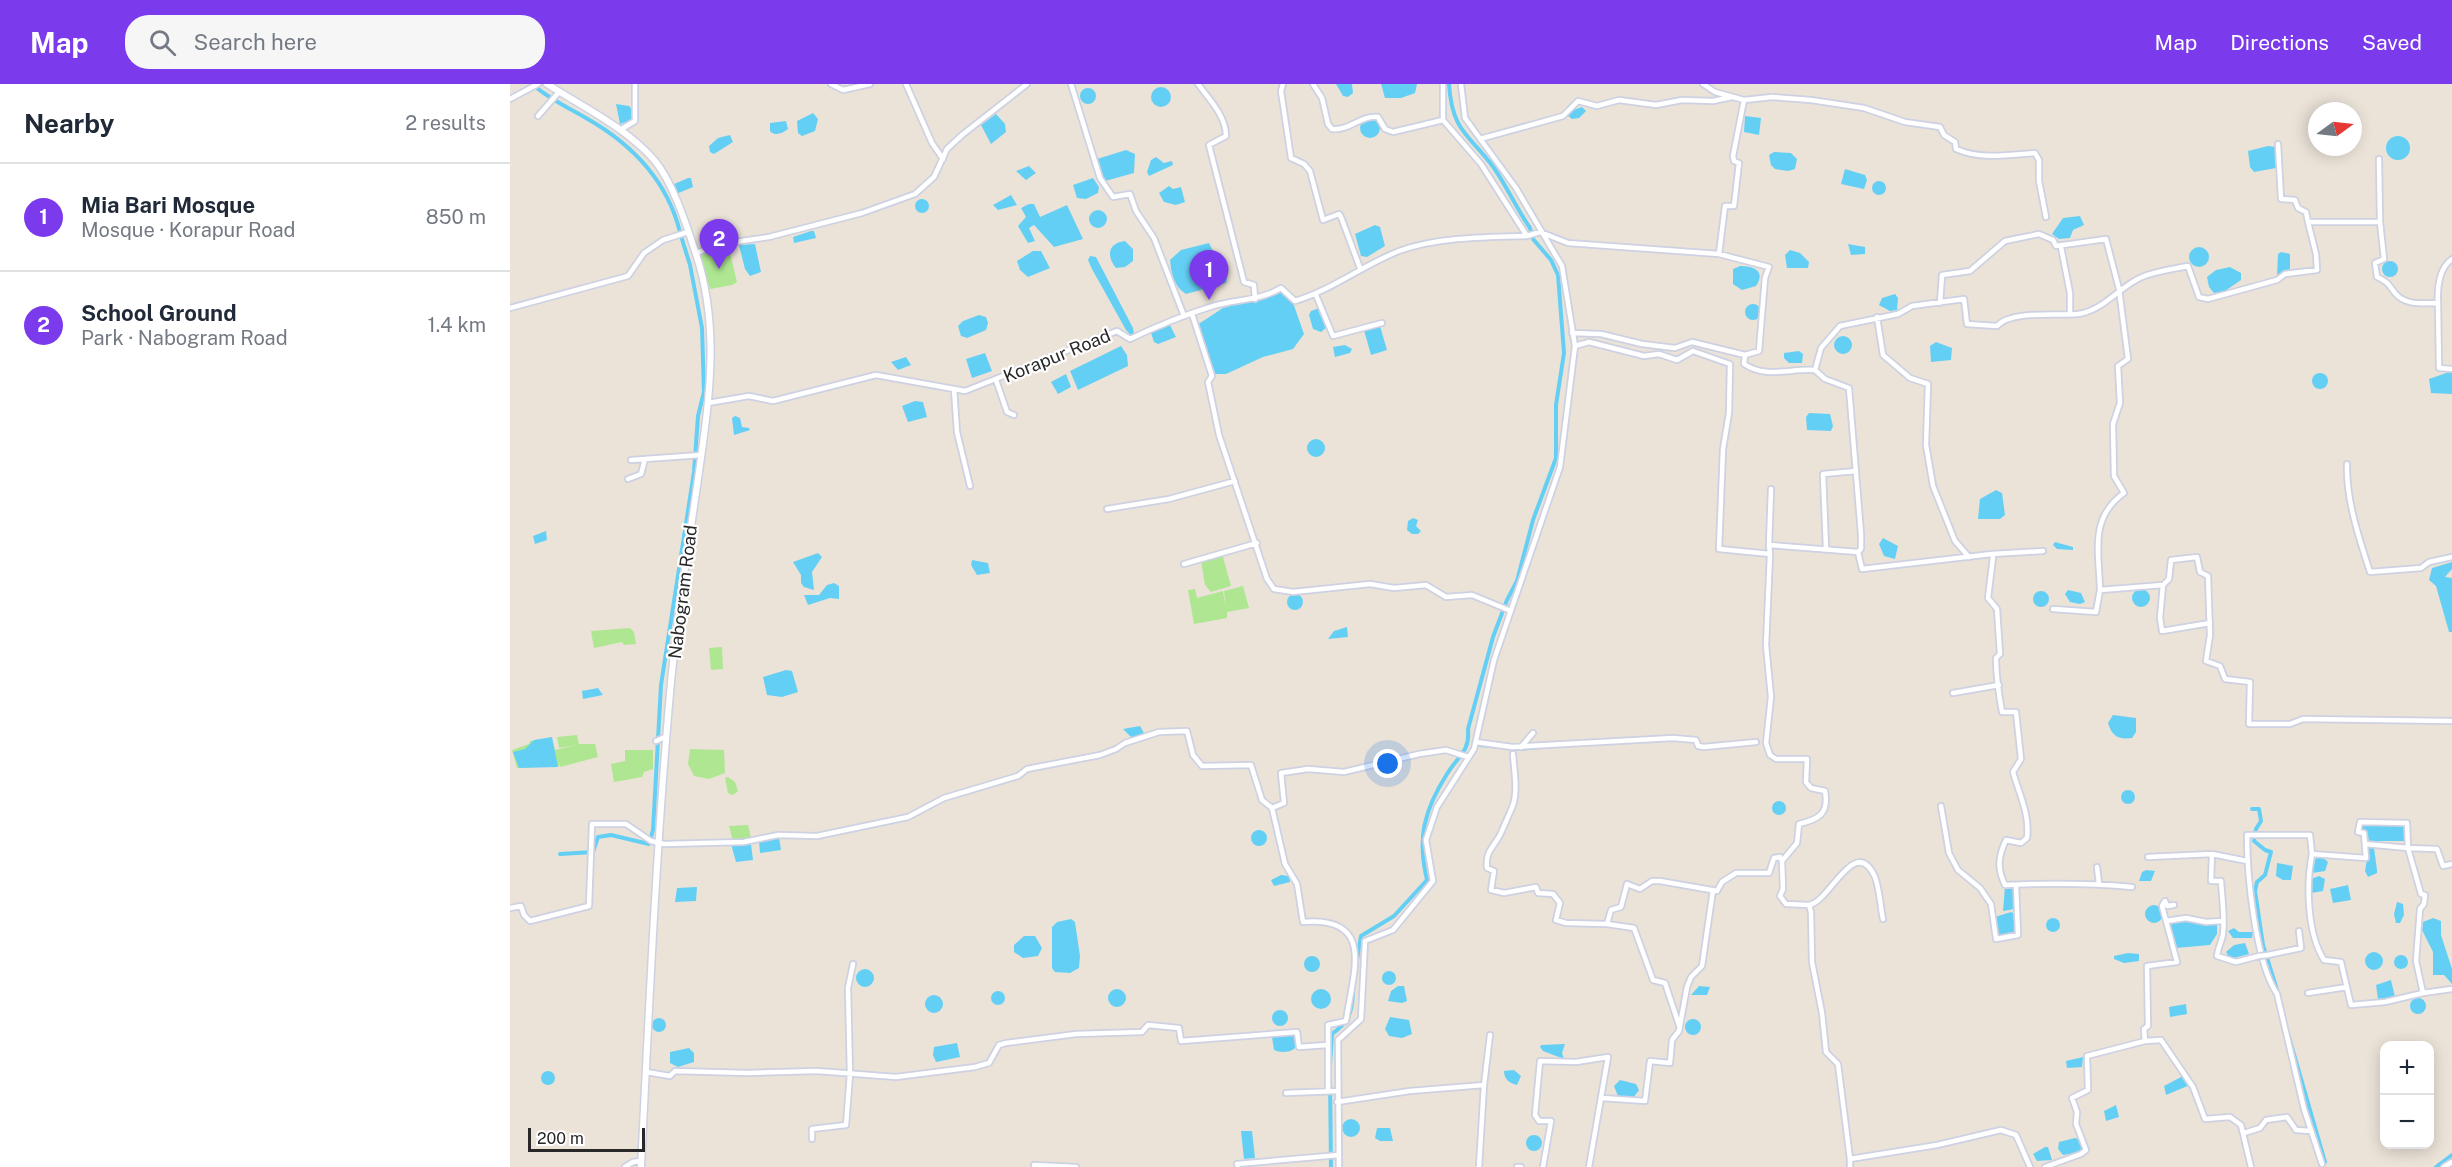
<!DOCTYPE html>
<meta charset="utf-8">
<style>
body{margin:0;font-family:"Public Sans",sans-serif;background:#f6f6f7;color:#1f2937}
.controls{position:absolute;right:18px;bottom:18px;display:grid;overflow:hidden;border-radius:12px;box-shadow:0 3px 15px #0003}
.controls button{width:54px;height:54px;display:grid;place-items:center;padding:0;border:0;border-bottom:2px solid #e0e1e3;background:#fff;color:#1f2937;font:30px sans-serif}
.compass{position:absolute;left:1798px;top:18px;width:54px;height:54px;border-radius:50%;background:#fff;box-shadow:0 3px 15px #0003;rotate:75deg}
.scale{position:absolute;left:18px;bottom:15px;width:117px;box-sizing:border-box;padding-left:6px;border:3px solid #282828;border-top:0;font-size:16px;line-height:21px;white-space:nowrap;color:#282828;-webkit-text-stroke:4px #fff;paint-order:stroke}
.you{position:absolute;left:878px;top:680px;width:21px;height:21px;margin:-15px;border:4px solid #fff;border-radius:50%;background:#1a73e8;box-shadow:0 0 0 9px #1a73e833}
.badge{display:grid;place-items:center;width:39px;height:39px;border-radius:50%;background:#7c3aed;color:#fff;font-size:20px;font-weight:700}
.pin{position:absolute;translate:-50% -50px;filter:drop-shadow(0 2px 3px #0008)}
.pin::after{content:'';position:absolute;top:32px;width:21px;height:18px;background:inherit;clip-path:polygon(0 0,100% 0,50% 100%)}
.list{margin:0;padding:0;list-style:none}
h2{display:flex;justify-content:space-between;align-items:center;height:78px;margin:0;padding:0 24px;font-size:26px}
h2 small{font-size:20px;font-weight:400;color:#747a83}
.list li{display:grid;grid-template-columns:39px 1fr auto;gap:18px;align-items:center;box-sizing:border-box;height:108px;padding:0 24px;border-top:2px solid #e0e1e3}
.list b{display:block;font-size:22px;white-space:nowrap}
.list p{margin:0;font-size:20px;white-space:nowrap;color:#747a83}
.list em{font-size:20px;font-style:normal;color:#747a83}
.icon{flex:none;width:33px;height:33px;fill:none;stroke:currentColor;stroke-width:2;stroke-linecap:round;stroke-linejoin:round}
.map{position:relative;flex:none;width:1942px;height:1083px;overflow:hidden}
header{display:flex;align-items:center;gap:36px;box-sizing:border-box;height:84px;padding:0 30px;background:#7c3aed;color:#fff}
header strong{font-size:28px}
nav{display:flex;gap:33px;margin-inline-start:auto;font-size:21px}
.search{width:420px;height:54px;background:#f6f6f7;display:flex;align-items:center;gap:15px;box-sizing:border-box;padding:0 21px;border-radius:24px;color:#747a83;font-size:22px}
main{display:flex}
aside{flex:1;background:#fff}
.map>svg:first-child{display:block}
.green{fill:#aee691}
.water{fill:#64cff4}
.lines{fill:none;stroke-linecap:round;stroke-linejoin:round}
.stream{stroke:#64cff4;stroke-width:1.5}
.canal{stroke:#64cff4;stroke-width:4}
.minor-casing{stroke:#cdd1e2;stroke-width:8}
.secondary-casing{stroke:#cdd1e2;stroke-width:9}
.minor{stroke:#fff;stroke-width:4.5}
.secondary{stroke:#fff;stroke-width:6}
.minor-bridge-casing{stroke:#cdd1e2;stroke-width:8;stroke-linecap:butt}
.minor-bridge{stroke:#fff;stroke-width:4.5}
.labels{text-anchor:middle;stroke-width:4.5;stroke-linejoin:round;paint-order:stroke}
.street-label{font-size:18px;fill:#282828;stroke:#fff}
</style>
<header>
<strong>Map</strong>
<div class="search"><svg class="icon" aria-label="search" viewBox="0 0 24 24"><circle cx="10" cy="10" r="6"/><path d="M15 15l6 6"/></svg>Search here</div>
<nav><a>Map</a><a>Directions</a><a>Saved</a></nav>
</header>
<main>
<aside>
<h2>Nearby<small>2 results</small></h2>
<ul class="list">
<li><span class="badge">1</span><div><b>Mia Bari Mosque</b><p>Mosque · Korapur Road</p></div><em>850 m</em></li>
<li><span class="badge">2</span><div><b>School Ground</b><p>Park · Nabogram Road</p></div><em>1.4 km</em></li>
</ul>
</aside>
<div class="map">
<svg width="1942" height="1083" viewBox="0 0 1942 1083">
<rect width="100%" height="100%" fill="#ebe3d8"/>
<!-- green -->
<path class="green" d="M215,162L219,165L227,198L222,201L200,205L190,171Z
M706,473H713L721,502L701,508L695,501L691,477Z
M733,502L739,524L717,528V534L684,540L678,506L685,505L687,514L713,507L716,526L714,507Z
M120,544L124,548L126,560L114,561L112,558L84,564L81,547Z
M212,563L213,585L201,586L199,564Z
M67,651L69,660H85L88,673L50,683L49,678V682L7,684L2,666L19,660L20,657L42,654L45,666L67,661L49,664L47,653Z
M180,665L214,666L215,689L199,695L184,692L178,680Z
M115,666H143V685L134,688L132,693L104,698L101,680L115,677Z
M218,693L225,698L228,707L223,711L218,709L215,694Z
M238,741L241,754L223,757L219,742Z"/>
<!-- water -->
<path class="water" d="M826,0H842L843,9L838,13L833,12Z
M871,0H907L905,9L891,14H875Z
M641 13a10 10 0 1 1 20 0a10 10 0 1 1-20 0Z
M570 12a8 8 0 1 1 16 0a8 8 0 1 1-16 0Z
M106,20L119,22L123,27L122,36L110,40Z
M1072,23L1076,27L1069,34L1062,35L1057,31L1060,27Z
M303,29L308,35L305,47L292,52L288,49L287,37Z
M486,30L495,40L496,48L481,60L471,41Z
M1235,32L1251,34L1249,51L1234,48Z
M850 44a10 10 0 1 1 20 0a10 10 0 1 1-20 0Z
M276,37L278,45C273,49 265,53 260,47V39Z
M220,51L223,58L204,70L200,68L199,62L208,54Z
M1876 64a12 12 0 1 1 24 0a12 12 0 1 1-24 0Z
M1758,62L1766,63V84L1744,88L1740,83L1738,67Z
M616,66L625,70L624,89L595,97L587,75Z
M1264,68L1281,69L1287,75L1285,85L1278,87L1265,85L1261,81L1259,71Z
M646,73L654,79L662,77L663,81L639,92L637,88L641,76Z
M519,82L526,89L516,96L506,87Z
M1335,85L1355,91L1357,96L1354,105L1331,100Z
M178,94H181L183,103L166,110L162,101Z
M583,94L589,103L588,109L576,115L567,114L563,101Z
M1362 104a7 7 0 1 1 14 0a7 7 0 1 1-14 0Z
M659,102L663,105L671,103L675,118L666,121L654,118L649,109Z
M501,111L507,121L488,126L483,121Z
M405 122a7 7 0 1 1 14 0a7 7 0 1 1-14 0Z
M519,120H524L530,133L557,121L573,155L544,163L524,141L519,144L525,157L518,159L508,142L516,133L511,124Z
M579 135a9 9 0 1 1 18 0a9 9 0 1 1-18 0Z
M1570,132L1574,141L1563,146L1560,154L1549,155L1542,150L1553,134Z
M865,141L870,143L875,162L857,173L851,172L845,150Z
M301,147H304L306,154L284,159L283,153Z
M615,157L623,165V177L615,183L606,184C596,172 598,159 615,157Z
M699,159L717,195L716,199L676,210C664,203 661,188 660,176L671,166Z
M245,160L251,188L240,192L235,185L229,161Z
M1338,160L1355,163V170L1341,171Z
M1679 173a10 10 0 1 1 20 0a10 10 0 1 1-20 0Z
M1280,166L1290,169L1299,178L1298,184H1277L1275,171Z
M523,167H531L540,184L518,193L510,186L507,177Z
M1771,168L1780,170V185L1767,193L1768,170Z
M580,172L586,173L623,244L624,250L622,252L616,246L582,185L578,176Z
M1872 185a8 8 0 1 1 16 0a8 8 0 1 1-16 0Z
M1230,182C1244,182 1256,187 1246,202L1232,206L1223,200V185Z
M1720,183L1731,189V196L1715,207L1704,209L1699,203L1697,193L1706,186Z
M772,207L781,213L794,250L783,265L753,273L716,290H703L687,241L713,224Z
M1385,210L1388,214L1387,226L1380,227L1369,221L1372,214Z
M1235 228a8 8 0 1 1 16 0a8 8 0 1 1-16 0Z
M809,224L817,243L811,248L803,245L799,231L801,227Z
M469,231L476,233L478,239L476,246L457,254L451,252L448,242L453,237Z
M660,241L666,253L648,260L644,258L641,249Z
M870,242L877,266L861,271L854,246Z
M1324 261a9 9 0 1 1 18 0a9 9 0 1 1-18 0Z
M1426,258L1442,264L1441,276L1421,278L1420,262Z
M835,261L842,265L840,269L825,273L823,263Z
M611,262L617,271L618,282L568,306L560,287Z
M1289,267L1293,270L1292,279H1279L1274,274V269Z
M475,269L482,287L462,294L456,275Z
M396,273L401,281L388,286L381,278Z
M1942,287V310L1921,309L1919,295Z
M1802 297a8 8 0 1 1 16 0a8 8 0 1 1-16 0Z
M556,290L561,303L548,310L541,298Z
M405,317L413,318L417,333L398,338L392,322Z
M1299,329L1320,330L1323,342L1321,347L1297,346L1296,333Z
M225,332L230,334L232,343L239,344L240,346L224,351L222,334Z
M797 364a9 9 0 1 1 18 0a9 9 0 1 1-18 0Z
M1486,406L1492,409L1495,431L1490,435H1468L1470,415Z
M903,434L908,436L906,442L911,447L908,450H902L897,446L898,437Z
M36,447L37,456L25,460L23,452Z
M1373,454L1388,462L1385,475L1374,472L1369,460Z
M1545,458L1563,463V466L1547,465L1543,461Z
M308,469L312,473L302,488L304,506L294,503L291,499V491L283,478Z
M462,476L478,479L480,489L467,491L461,481Z
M1942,478V485L1935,493L1942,494V548H1939L1926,502L1919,496L1922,484Z
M324,499L329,502V515L320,514L298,521L294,511H309L317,501Z
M1622 514a9 9 0 1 1 18 0a9 9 0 1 1-18 0Z
M1558,506L1571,509L1575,518L1570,520L1560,518L1555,510Z
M1523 515a8 8 0 1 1 16 0a8 8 0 1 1-16 0Z
M777 518a8 8 0 1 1 16 0a8 8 0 1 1-16 0Z
M837,543L838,553L818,555L824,547Z
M276,586L282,587L288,608L272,613L257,611L253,593Z
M88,604L93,611L73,615L72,607Z
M1603,631L1626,634V648L1622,654C1608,656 1602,652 1598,639Z
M630,642L635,651L633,653H621L613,645Z
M42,653L48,683L9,684L3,668L15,665L24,656Z
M1611 713a7 7 0 1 1 14 0a7 7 0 1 1-14 0Z
M1262 724a7 7 0 1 1 14 0a7 7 0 1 1-14 0Z
M1852,740L1894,741L1895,757H1859L1857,748L1851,746Z
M741 754a8 8 0 1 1 16 0a8 8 0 1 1-16 0Z
M269,753L271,766L250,769L249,756Z
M221,760H241L243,776L226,778Z
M1859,763L1864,764L1867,786V789L1858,793L1855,787Z
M1811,772L1818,778L1815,787L1802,789L1806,773Z
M1767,779L1783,782L1781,796H1773L1766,792Z
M1636,786L1645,787L1641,797H1629L1632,788Z
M771,791L779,792L780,798L764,802L761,796Z
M1809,792L1815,795L1813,807L1801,809V795Z
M1838,801L1841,816L1823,819L1820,805Z
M1495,802H1503L1504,825L1493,827Z
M187,803L186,817L165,818L167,804Z
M1887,818L1893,820L1894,831L1890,839H1886L1884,830Z
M1635 830a9 9 0 1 1 18 0a9 9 0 1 1-18 0Z
M1501,828L1503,829L1506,849L1488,851L1485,833Z
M1536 841a7 7 0 1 1 14 0a7 7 0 1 1-14 0Z
M1923,834L1931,837V851L1942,885V900L1934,891H1923V868L1912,846L1913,838Z
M561,835L565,838L570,872L569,884L560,889L545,888L542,884V843L547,838Z
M1669,836H1682L1704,840L1707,841V850L1700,861L1666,864L1660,839Z
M1724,844L1729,848H1743L1742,854H1723L1718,847Z
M514,852H525L532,864L528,872L513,874L504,868V861Z
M1735,859L1739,870L1720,875L1716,868L1724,861Z
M1855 877a9 9 0 1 1 18 0a9 9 0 1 1-18 0Z
M1618,869L1629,870V877L1614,879L1604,875V872Z
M1884 878a7 7 0 1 1 14 0a7 7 0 1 1-14 0Z
M794 880a8 8 0 1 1 16 0a8 8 0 1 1-16 0Z
M346 894a9 9 0 1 1 18 0a9 9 0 1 1-18 0Z
M872 894a7 7 0 1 1 14 0a7 7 0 1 1-14 0Z
M1881,896L1885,913L1868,915L1866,901Z
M888,902H894L897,917L892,919L878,917L881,907Z
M1189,902L1200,903L1197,911H1181Z
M598 914a9 9 0 1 1 18 0a9 9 0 1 1-18 0Z
M801 915a10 10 0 1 1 20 0a10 10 0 1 1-20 0Z
M481 914a7 7 0 1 1 14 0a7 7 0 1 1-14 0Z
M415 920a9 9 0 1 1 18 0a9 9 0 1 1-18 0Z
M1900 922a8 8 0 1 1 16 0a8 8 0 1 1-16 0Z
M1676,920L1677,930L1660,933L1659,923Z
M762 934a8 8 0 1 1 16 0a8 8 0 1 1-16 0Z
M880,933L899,936L902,950L892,954L879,952L875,945Z
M142 941a7 7 0 1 1 14 0a7 7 0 1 1-14 0Z
M1175 943a8 8 0 1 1 16 0a8 8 0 1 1-16 0Z
M784,950L787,962C782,969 771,969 764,966L762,953Z
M447,959L450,973L426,978L423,971L424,963Z
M1055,960L1052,969L1054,975L1033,967L1030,963L1031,961Z
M179,964L184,969V978L168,983L160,979V968Z
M1573,973L1572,983L1557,984L1556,977Z
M1004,986L1011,992L1007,1001C1000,999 994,996 994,987Z
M31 994a7 7 0 1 1 14 0a7 7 0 1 1-14 0Z
M1673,992L1680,1001L1656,1011L1654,1002Z
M1110,996L1126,1000L1129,1006L1123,1014L1108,1012L1104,1002Z
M1606,1021L1609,1033L1596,1037L1594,1027Z
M832 1044a9 9 0 1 1 18 0a9 9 0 1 1-18 0Z
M867,1044H880L883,1057H870L865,1054Z
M731,1047H742L745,1074L734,1075Z
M1016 1059a8 8 0 1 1 16 0a8 8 0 1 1-16 0Z
M1565,1054L1569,1055L1573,1064L1570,1068L1553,1071L1548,1065L1549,1058Z
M1535,1063H1538L1542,1076L1527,1077L1523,1070Z"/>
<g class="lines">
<!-- stream -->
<path class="stream" d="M1132,658L1161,657
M967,662L1012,666L1053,662"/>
<!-- canal -->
<path class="canal" d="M22,0C39,15 57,23 76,34C122,60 157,96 170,148
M1742,725H1749L1751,737L1746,745L1744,757L1755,766L1761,768L1755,791L1747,798L1745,807L1753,861L1769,912
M50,770L83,768L88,753L101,751L139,760L143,746L151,601L184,388L188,332L194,308L192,244L180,181L171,152
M847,876L851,852L884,832L917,796C907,754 914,726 937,690C948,672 960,668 958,645L983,553L997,516L1007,497L1023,436L1046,374V321L1054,269L1048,191L1041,176L1023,155L1020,144C1007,125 997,103 984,84C959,50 942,48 939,0
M1777,946L1815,1078
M820,981L822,950C838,938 842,930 843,910
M820,992L821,1083
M1926,1083L1942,1071"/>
<defs>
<path id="minor" d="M321,0L333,6L360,0
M396,0L422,59L433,75
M561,0L590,94L603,113L620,110L626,127L644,154L674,232
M688,0C699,15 716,32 716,52L699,61L734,198L744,201L745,215
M773,0L771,7L781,74L794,80L800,87L813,136L829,130L831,133L850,184
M803,0L812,14L818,40L822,45C840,47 850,31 868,33L875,45L883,48L933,36
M933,0V36L971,80L1017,152
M1193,0L1205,8L1234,16L1262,13L1301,16L1354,24L1395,38L1430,43L1434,51L1445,58L1446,65C1471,76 1499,71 1525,69L1529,76V97L1536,133
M0,15L28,0
M28,32L49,8
M110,46L125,37V0
M970,55L1053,32L1068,17L1087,22L1109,16L1146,21L1172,16L1203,17L1222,13
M1768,60L1771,115L1785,116L1788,124L1796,128L1798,138H1870L1874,175L1865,179L1867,193C1877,197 1879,201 1885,209C1895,222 1914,219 1928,219L1929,284L1942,285
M1869,75L1870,138
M1551,163L1560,209V230
M186,169L211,160L259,153L352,129L405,110L424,93L437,65L452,51L517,0
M1209,170L1215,122H1224L1229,79L1224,77L1223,72L1234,16
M806,211L823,252L872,239
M1430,219L1432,191L1460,187L1495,157L1529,150L1543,156L1546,162L1596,155L1609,205L1618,275L1608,282L1610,319L1603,340L1604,392L1614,409C1579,434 1589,468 1590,506L1653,501L1659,495L1661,476L1687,473L1690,488L1698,492L1700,551L1696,577L1710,582L1715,595L1740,598L1739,640H1780L1793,635L1942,637
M1928,219C1927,204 1929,184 1942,175
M0,224L118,192L134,169L153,156L178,148
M682,230L702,292L698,298L709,351L757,495L764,505L783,508L860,500L884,504L916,501L936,513L962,511L1001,527
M1367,233L1373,271L1400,294L1418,300L1416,361L1423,402L1445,457L1459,473
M1062,249L1091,250L1132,260L1165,264L1182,258L1235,271L1234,280C1256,295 1281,284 1305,286L1311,264L1330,242L1388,230L1402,222L1454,215L1457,240L1487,242C1501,226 1547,232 1568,230C1593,227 1610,202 1632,193C1646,187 1663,185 1678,182L1689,213L1698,215L1767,196L1775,190L1807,186L1806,170L1798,138
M1065,262L1079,258L1134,272L1149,270L1167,276L1183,267L1220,280L1219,329L1213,365L1209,465L1260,470L1256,561L1261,613L1256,659L1260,671L1266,675H1297L1296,698L1301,704L1315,707C1319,729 1310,735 1289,740L1287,759L1272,777L1273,805L1270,812L1276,820L1299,821L1301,828L1302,878L1312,929L1316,968L1328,980L1340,1075
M1305,286L1315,295L1339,304L1351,450V465L1348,468
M486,296L497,328L504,331
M444,305L447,348L460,402
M198,319L239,312L263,317L366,291L455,307L607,247L620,255C647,242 674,231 703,222C726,215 749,217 771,204L785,217C822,206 853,181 889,167C928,153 976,153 1017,152L1030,148L1058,159L1209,170L1259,183L1255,194L1249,267L1235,271
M121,376L191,371
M1837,380C1836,416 1849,454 1860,488L1911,484L1919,478L1942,473
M118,395L131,390L135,375
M597,425L659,415L725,397
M1259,461L1261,405
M1316,464L1313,390L1346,387
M1260,470L1259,461L1348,468L1352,485L1482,470L1533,467
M1483,473L1478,514L1487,525L1490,570L1486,574C1486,591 1489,611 1492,628H1506L1511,675L1503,688C1509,710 1520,730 1517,754L1511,759L1496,756C1488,772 1487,785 1495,801C1539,799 1579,799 1622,803
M674,480L747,459
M1653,501L1650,534L1652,547L1700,539
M1543,525L1586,528L1590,506
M1443,609L1489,601
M146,657L155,653
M966,658L1002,663L1163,654L1186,656L1188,662L1194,663L1246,658
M1011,663L1023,649
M1003,670C1004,685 1008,707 1003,721C1002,724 991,749 990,751C983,764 975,768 977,784L984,787L981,806L994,809L1026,803L1028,809L1043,810L1050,819L1046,836L1056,839L1097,840L1101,826L1111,823L1117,800L1130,805L1142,797H1150L1207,807L1212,798L1226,789H1259L1264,774L1270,773L1272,777
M1431,722L1439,769L1448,786L1470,804L1481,820L1486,855L1508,851L1506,801
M762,724L774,719L771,689L798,685L834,688L909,670L936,666L958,673
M1855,760L1898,764L1911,810L1915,811L1914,820L1910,825L1906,877L1913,909L1942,905
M1802,770C1796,801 1797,849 1814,876L1831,878L1841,921L1875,918L1913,909
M1638,773L1702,770
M1737,777L1702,770L1701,797H1711C1712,813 1715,835 1713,850C1712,857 1708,863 1707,872L1726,878L1749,872
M1587,783L1589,800
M1299,821C1320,818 1345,749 1365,793C1370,807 1370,821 1373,835
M1664,821L1657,822L1655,817L1652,822L1667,878L1637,882L1638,942L1634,945L1635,957L1651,956L1683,1003L1695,1035L1720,1033L1731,1041L1741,1083
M0,824L11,822L14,831L20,837L79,822L82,740H116L141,757L154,760L234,758L268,751L307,752L398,733L434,714L508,692L517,685L590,671L606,665L615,659L649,648L677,647L683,671L692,682L741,681L752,716L762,724L775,780L787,800L793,838C866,832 843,888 836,937L818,941V1006
M1656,837L1676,834L1696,838L1712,837
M1097,840L1124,844L1143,896L1155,899L1169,941
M1758,871L1791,864L1789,847
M1798,909L1837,903
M136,988L160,992L165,987L238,989L307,987L386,993L465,983L479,979L489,961L496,959L566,950L632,948L638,941L669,944L671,957L787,948L789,963L817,961
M974,1001L980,951
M776,1009L828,1007
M1092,1014L1135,1017L1140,977L1160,979L1162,956L1169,947L1177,903L1181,893L1192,882L1203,806
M827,1018L900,1007L974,1001L969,1083
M1734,1049L1750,1044L1756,1036L1777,1033L1786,1046L1801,1047
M302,1055V1045L336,1041L340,990L338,904L343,880
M1812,1080L1794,1025L1767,910C1745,877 1737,791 1737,751H1800L1802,770L1856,774L1854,749L1848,748L1850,738L1897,739L1898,764L1927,765L1933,782L1942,780
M524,1081L566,1083
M115,1083L123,1078L131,1077
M728,1083L727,1080L829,1071
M829,1083L828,956L851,935L855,857L883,846L923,797L916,756L927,723L964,665L984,576L1050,383L1065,262L1052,182L1006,104L955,34L951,0
M1007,1083H1011
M1033,1083L1041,1037H1029L1025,1031L1030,977L1066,978L1098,973L1079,1083
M1340,1083V1075L1427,1061L1491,1046L1506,1051L1520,1083
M1535,1083L1571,1070L1576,1066L1566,1040L1567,1028L1562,1014L1578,1006L1577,972L1635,957
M1934,1083L1942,1078"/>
<path id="secondary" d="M37,0C73,23 117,44 145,77C163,99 176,140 185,167C212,245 198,323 187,402C177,471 166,539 160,609C146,766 139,925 131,1083"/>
</defs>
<!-- minor casing -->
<use href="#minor" class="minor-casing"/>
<!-- secondary casing -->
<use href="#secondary" class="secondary-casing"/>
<!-- minor -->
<use href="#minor" class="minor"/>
<!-- secondary -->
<use href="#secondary" class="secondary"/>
<defs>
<path id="minor-bridge" d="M1749,872L1758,871"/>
</defs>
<!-- minor-bridge casing -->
<use href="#minor-bridge" class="minor-bridge-casing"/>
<!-- minor-bridge -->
<use href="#minor-bridge" class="minor-bridge"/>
</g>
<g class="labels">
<!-- street labels -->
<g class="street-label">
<text transform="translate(547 272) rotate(-22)" y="6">Korapur Road</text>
<text transform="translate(173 508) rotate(-83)" y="6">Nabogram Road</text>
</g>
</g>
</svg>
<div class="controls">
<button>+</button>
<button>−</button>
</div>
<svg class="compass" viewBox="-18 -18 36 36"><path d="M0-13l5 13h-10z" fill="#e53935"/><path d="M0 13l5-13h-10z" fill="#747a83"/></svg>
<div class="scale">200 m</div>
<div class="you"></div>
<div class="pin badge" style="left:699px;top:216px">1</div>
<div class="pin badge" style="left:209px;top:185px">2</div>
</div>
</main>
